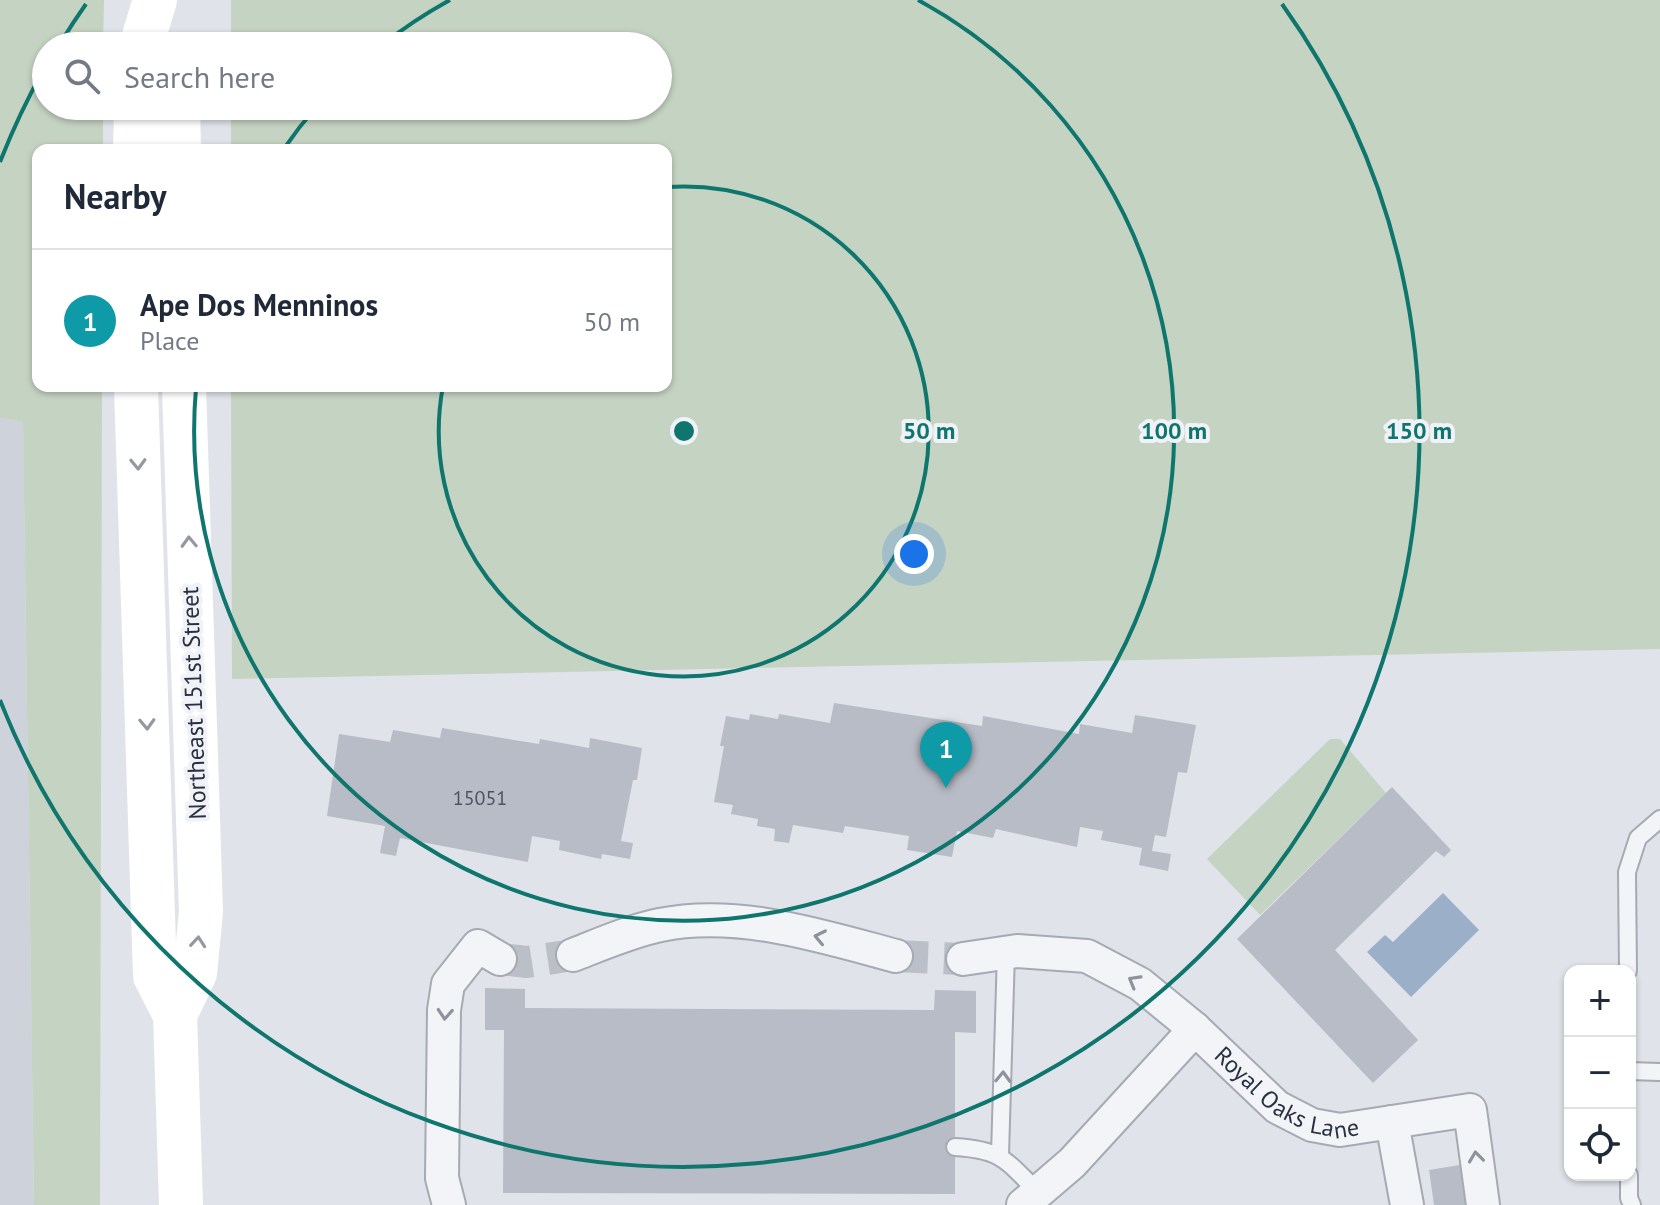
<!DOCTYPE html>
<meta charset="utf-8">
<style>
body{margin:0;font-family:"PT Sans",sans-serif;background:#f6f6f7;color:#1f2937}
.controls{position:absolute;right:24px;bottom:24px;display:grid;overflow:hidden;border-radius:16px;box-shadow:0 2px 6px #0004}
.controls button{width:72px;height:72px;display:grid;place-items:center;padding:0;border:0;border-bottom:2px solid #e0e1e3;background:#fff;color:#1f2937;font:40px sans-serif}
.you{position:absolute;left:914px;top:554px;width:28px;height:28px;margin:-20px;border:6px solid #fff;border-radius:50%;background:#1a73e8;box-shadow:0 0 0 12px #1a73e833}
.badge{display:grid;place-items:center;width:52px;height:52px;border-radius:50%;background:#7c3aed;color:#fff;font-size:26px;font-weight:700}
.pin{position:absolute;translate:-50% -66px;filter:drop-shadow(0 2px 4px #0008)}
.pin::after{content:'';position:absolute;top:42px;width:28px;height:24px;background:inherit;clip-path:polygon(0 0,100% 0,50% 100%)}
.list{margin:0;padding:0;list-style:none}
h2{display:flex;justify-content:space-between;align-items:center;height:104px;margin:0;padding:0 32px;font-size:34px}
h2 small{font-size:26px;font-weight:400;color:#747a83}
.list li{display:grid;grid-template-columns:52px 1fr auto;gap:24px;align-items:center;box-sizing:border-box;height:144px;padding:0 32px;border-top:2px solid #e0e1e3}
.list b{display:block;font-size:30px;white-space:nowrap}
.list p{margin:0;font-size:26px;white-space:nowrap;color:#747a83}
.list em{font-size:26px;font-style:normal;color:#747a83}
.icon{flex:none;width:44px;height:44px;fill:none;stroke:currentColor;stroke-width:2;stroke-linecap:round;stroke-linejoin:round}
.map{position:relative;flex:none;width:1660px;height:1205px;overflow:hidden}
.search{position:absolute;background:#fff;box-shadow:0 2px 6px #0004;left:32px;top:32px;width:640px;height:88px;display:flex;align-items:center;gap:20px;box-sizing:border-box;padding:0 28px;border-radius:44px;color:#747a83;font-size:30px}
.panel{position:absolute;background:#fff;box-shadow:0 2px 6px #0004;left:32px;top:144px;width:640px;height:248px;border-radius:16px}
.map>svg:first-child{display:block}
.built{fill:#ced2db}
.green{fill:#c5d3c2}
.water{fill:#9cafc9}
.building{fill:#b8bcc6}
.lines{fill:none;stroke-linecap:round;stroke-linejoin:round}
.street-tunnel{stroke:#bbbfc7;stroke-width:32;stroke-dasharray:32 16;stroke-linecap:butt}
.lane-casing{stroke:#a5aab3;stroke-width:20}
.street-casing{stroke:#a5aab3;stroke-width:36}
.lane{stroke:#f3f4f7;stroke-width:16}
.street{stroke:#f3f4f7;stroke-width:32}
.secondary{stroke:#fff;stroke-width:44}
.oneway{stroke:#9498a0}
.oneway2{stroke:#8e929c}
.ring{fill:none;stroke:#0f766e;stroke-width:4}
.labels{text-anchor:middle;stroke-width:8;stroke-linejoin:round;paint-order:stroke}
.number-label{font-size:20px;fill:#4d5362}
.street-label{font-size:24px;fill:#293041;stroke:#f0f2f7}
.centre{fill:#0f766e;stroke:#f0f2f7;stroke-width:4}
.ring-label{font-size:24px;text-anchor:middle;font-weight:bold;fill:#0f766e;stroke:#f0f2f7;stroke-width:8;stroke-linejoin:round;paint-order:stroke}
</style>
<div class="map">
<svg width="1660" height="1205" viewBox="0 0 1660 1205">
<rect width="100%" height="100%" fill="#e0e3e9"/>
<!-- built -->
<path class="built" d="M0,418L23,420L34,1205H0Z"/>
<!-- green -->
<path class="green" d="M0,0H104L103,46H46V106H103V150H38V386H102L100,1205H34L23,421L0,418Z
M231,0H1660V649L232,679L231,386H666V150H231V106H658V46H231Z
M1330,739H1340L1386,793L1260,915L1207,859Z"/>
<!-- water -->
<path class="water" d="M1443,893L1479,930L1411,997L1367,952L1385,935L1393,942Z"/>
<!-- building -->
<path class="building" d="M834,703L982,726L983,716L1079,734L1080,724L1132,733L1135,715L1196,725L1187,773L1178,772L1166,837L1155,835L1152,851L1171,854L1168,871L1139,865L1142,848L1101,840L1103,831L1080,827L1077,847L996,829L993,838L957,831L952,857L907,850L909,836L845,826L843,833L793,825L789,843L774,841L775,829L757,826L758,819L731,814L733,805L714,802L724,746H720L726,716L749,720L750,714L778,719L779,714L830,723Z
M442,728L539,744L540,739L589,748L590,738L642,748L637,780H633L621,841L633,843L630,859L602,854L601,859L559,850L560,841L532,836L528,862L400,838L396,856L380,853L385,826L327,816L339,734L390,742L393,730L440,738Z
M1392,787L1451,850L1444,857L1436,851L1335,950L1418,1040L1373,1083L1237,939Z
M485,988L525,989V1008L934,1010L935,990L976,991V1033L955,1032V1194L503,1193L504,1030H485Z
M1472,1163L1478,1205H1434L1429,1170Z"/>
<g class="lines">
<!-- street-tunnel -->
<path class="street-tunnel" d="M896,956L963,959
M500,959L527,962L573,955"/>
<defs>
<path id="lane" d="M1628,971L1627,872L1638,838L1660,819
M1630,1071L1659,1072
M955,1147C1003,1150 1005,1160 1038,1192
M1000,1155L1006,952
M1629,1175V1198L1632,1205"/>
<g id="street">
<path d="M573,955C601,944 631,931 660,925C737,909 822,936 896,956"/>
<path id="s1" d="M963,959L1017,951L1087,956L1140,984L1195,1029L1277,1107L1312,1125L1340,1130L1470,1110L1483,1205"/>
<path d="M1392,1122L1407,1205"/>
<path d="M449,1205L442,1178L444,1010L448,984L478,946L500,959"/>
<path d="M1023,1205L1072,1163L1195,1029"/>
</g>
</defs>
<!-- lane casing -->
<use href="#lane" class="lane-casing"/>
<!-- street casing -->
<use href="#street" class="street-casing"/>
<!-- lane -->
<use href="#lane" class="lane"/>
<!-- street -->
<use href="#street" class="street"/>
<!-- secondary -->
<path class="secondary" d="M141,46L155,0
M178,106L179,150
M135,150L136,106
M136,386L155,976L175,1015L181,1205
M175,1015L195,973L201,912L184,386"/>
</g>
<!-- one-way arrows -->
<defs><path id="oneway-chevron" d="M-2-3.5L2.5 0L-2 3.5" fill="none" stroke-width="1.6" stroke-linecap="round" stroke-linejoin="round" transform="scale(2)"/></defs>
<g class="oneway">
<use href="#oneway-chevron" transform="translate(138 464) rotate(88)"/>
<use href="#oneway-chevron" transform="translate(189 542) rotate(-92)"/>
<use href="#oneway-chevron" transform="translate(147 724) rotate(88)"/>
<use href="#oneway-chevron" transform="translate(198 942) rotate(-85)"/>
</g>
<g class="oneway2">
<use href="#oneway-chevron" transform="translate(820 937) rotate(-168)"/>
<use href="#oneway-chevron" transform="translate(1134 981) rotate(-150)"/>
<use href="#oneway-chevron" transform="translate(445 1014) rotate(94)"/>
<use href="#oneway-chevron" transform="translate(1003 1077) rotate(-88)"/>
<use href="#oneway-chevron" transform="translate(1476 1157) rotate(-97)"/>
</g>
<!-- distance rings -->
<g class="ring">
<path d="M667 187A245 245 0 1 1 443 386"/>
<path d="M283 150A490 490 0 0 1 317 106M382 45A490 490 0 0 1 450 0M918 0A490 490 0 1 1 196 388"/>
<path d="M0 162A735 735 0 0 1 44 69M61 42A735 735 0 0 1 86 4M1282 4A735 735 0 1 1 0 700"/>
</g>
<g class="labels">
<!-- number labels -->
<g class="number-label">
<text x="480" y="805">15051</text>
</g>
<!-- street labels -->
<g class="street-label">
<text transform="translate(194 703) rotate(-92)" y="8">Northeast 151st Street</text>
<text dy="8" stroke="none"><textPath href="#s1" startOffset="372">Royal Oaks Lane</textPath></text>
</g>
</g>
<circle cx="684" cy="431" r="12" class="centre"/>
<g class="ring-label">
<text x="929" y="439">50 m</text>
<text x="1174" y="439">100 m</text>
<text x="1419" y="439">150 m</text>
</g>
</svg>
<div class="controls">
<button>+</button>
<button>−</button>
<button><svg class="icon" aria-label="locate" viewBox="0 0 24 24"><circle cx="12" cy="12" r="6"/><path d="M12 2v4M12 18v4M2 12h4M18 12h4"/></svg></button>
</div>
<div class="you"></div>
<div class="pin badge" style="left:946px;top:788px;background:#0f9aa8">1</div>
<div class="search"><svg class="icon" aria-label="search" viewBox="0 0 24 24"><circle cx="10" cy="10" r="6"/><path d="M15 15l6 6"/></svg>Search here</div>
<section class="panel">
<h2>Nearby<small></small></h2>
<ul class="list">
<li><span class="badge" style="background:#0f9aa8">1</span><div><b>Ape Dos Menninos</b><p>Place</p></div><em>50 m</em></li>
</ul>
</section>
</div>
